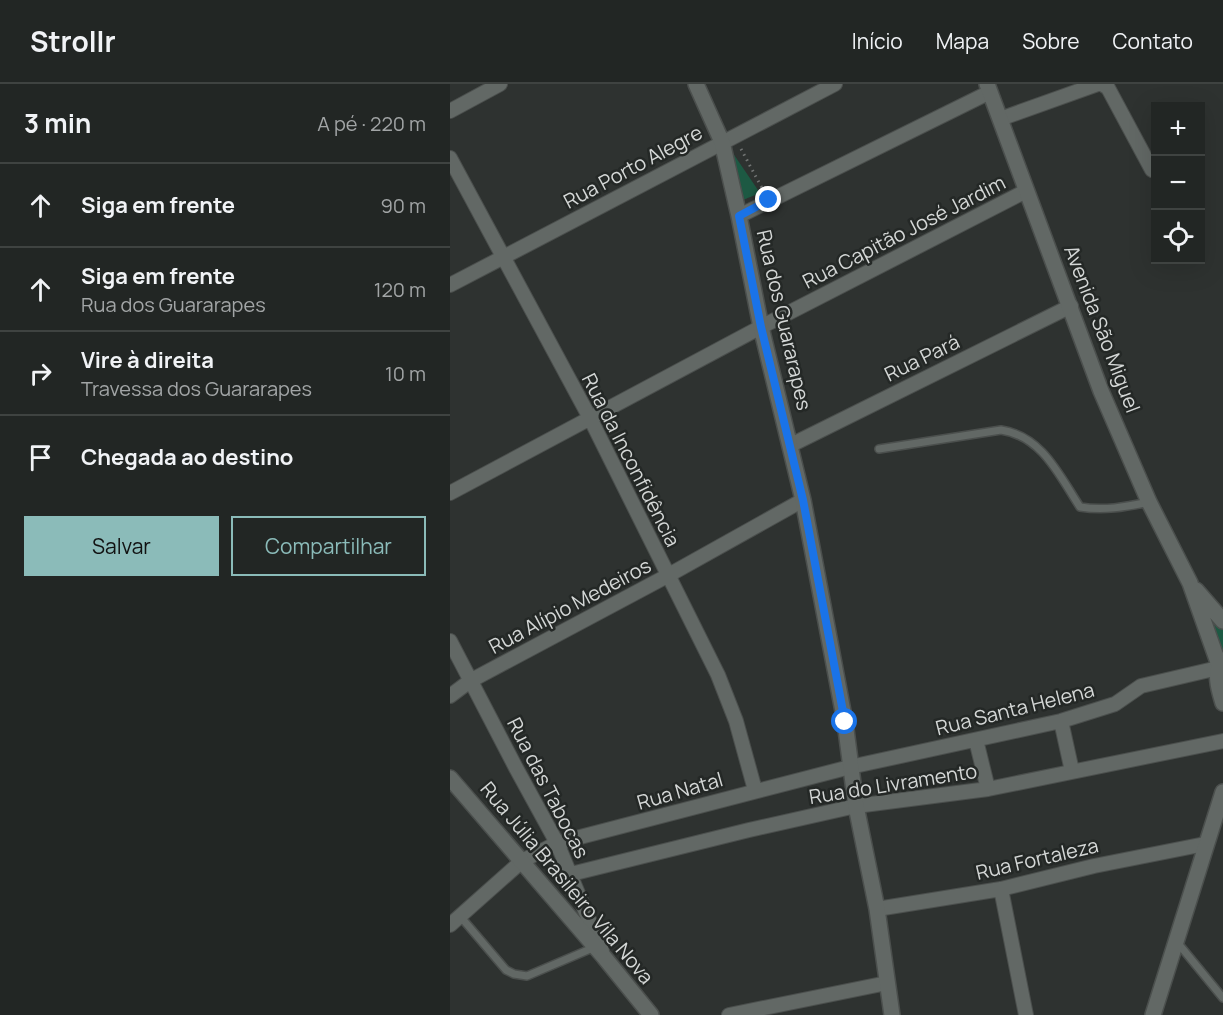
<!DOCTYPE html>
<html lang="pt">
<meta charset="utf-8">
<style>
body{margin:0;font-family:Manrope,sans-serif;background:#2e3231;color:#f1f3f6}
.controls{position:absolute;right:18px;top:18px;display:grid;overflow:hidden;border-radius:0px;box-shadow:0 6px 24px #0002}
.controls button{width:54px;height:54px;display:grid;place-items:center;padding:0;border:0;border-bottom:2px solid #3f4341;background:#222624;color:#f1f3f6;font:30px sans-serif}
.stop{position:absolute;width:18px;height:18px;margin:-14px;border:4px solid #1a73e8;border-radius:50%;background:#fff}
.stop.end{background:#1a73e8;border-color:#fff;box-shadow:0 2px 6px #0008}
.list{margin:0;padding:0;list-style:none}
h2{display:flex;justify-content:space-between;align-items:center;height:78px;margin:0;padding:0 24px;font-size:26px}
h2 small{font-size:20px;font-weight:400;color:#a2a5a6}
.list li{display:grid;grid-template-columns:39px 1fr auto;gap:18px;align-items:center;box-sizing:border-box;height:84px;padding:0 24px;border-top:2px solid #3f4341}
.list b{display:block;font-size:22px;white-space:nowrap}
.list p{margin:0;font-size:20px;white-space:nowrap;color:#a2a5a6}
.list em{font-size:20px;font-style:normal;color:#a2a5a6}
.actions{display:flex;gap:12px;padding:18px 24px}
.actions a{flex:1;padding:14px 0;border:2px solid #8bbbb9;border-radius:0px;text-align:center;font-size:21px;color:#8bbbb9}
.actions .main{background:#8bbbb9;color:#111}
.icon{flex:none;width:33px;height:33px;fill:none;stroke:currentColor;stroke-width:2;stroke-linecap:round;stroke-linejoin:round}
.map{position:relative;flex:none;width:773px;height:931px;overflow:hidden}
header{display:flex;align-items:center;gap:36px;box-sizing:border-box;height:84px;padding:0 30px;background:#222624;border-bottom:2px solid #3f4341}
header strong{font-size:28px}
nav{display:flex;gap:33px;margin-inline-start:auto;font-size:21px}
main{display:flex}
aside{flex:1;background:#222624}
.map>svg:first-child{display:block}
.green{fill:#1d5943}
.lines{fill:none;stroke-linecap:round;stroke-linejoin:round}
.service-casing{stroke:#4b4f4d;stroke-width:10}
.minor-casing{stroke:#4b4f4d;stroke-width:16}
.tertiary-casing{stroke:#4b4f4d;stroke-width:18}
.secondary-casing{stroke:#4b4f4d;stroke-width:18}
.path{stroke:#727574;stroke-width:3;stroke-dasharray:1.5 4.5;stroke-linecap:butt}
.service{stroke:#626865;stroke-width:7}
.minor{stroke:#626865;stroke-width:14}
.tertiary{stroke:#626865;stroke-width:15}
.secondary{stroke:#626865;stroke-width:15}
.route{stroke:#1a73e8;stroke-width:8}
.labels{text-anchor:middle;stroke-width:5;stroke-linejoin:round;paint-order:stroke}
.street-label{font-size:20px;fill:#d4d7d6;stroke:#242826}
</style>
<header>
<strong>Strollr</strong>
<nav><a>Início</a><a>Mapa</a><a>Sobre</a><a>Contato</a></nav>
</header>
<main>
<aside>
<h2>3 min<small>A pé · 220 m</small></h2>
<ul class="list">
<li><svg class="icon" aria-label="ahead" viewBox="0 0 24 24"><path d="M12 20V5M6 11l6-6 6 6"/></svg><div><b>Siga em frente</b></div><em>90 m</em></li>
<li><svg class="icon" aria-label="ahead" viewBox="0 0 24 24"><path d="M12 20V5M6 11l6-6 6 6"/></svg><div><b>Siga em frente</b><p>Rua dos Guararapes</p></div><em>120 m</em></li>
<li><svg class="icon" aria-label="right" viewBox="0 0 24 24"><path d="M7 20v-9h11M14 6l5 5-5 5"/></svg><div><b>Vire à direita</b><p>Travessa dos Guararapes</p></div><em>10 m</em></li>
<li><svg class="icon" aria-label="arrive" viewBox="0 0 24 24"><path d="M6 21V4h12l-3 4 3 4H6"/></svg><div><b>Chegada ao destino</b></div></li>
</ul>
<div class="actions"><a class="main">Salvar</a><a>Compartilhar</a></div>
</aside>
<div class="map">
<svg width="773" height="931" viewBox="0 0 773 931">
<rect width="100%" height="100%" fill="#2e3230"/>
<!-- green -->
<path class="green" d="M276,59L310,109L288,118Z
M751,514L773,541V571Z"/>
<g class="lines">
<defs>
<path id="service" d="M429,365L551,346C592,352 609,391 630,423C654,427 675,423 699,418
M10,832L56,886L64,890L77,892L145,863
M727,858L773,914"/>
<path id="minor" d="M652,0L658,4L702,86
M0,27L50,0
M550,35L648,0
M0,74L140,334L268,591L286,637L305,706
M289,132L540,8
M0,201L385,0
M341,361L621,222
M0,409L311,243L576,107
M0,557L66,684L107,759L152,867
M0,612L20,597L217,492L353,416
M611,637L622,687
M526,656L538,705
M121,790L299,746L406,722L538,705L773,657
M551,805L576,931
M427,825L551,805L644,782L755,760
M0,841L72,777L107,759L400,683L611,637L665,620L691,602L768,584
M279,931L437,899"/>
<path id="tertiary" d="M246,0L272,58L289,132L311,243L353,416L395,638L406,722L427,825L442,931"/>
<path id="secondary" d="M537,0L651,307L699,418L740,499L769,581
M746,506L773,537
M773,576C763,588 769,606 773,619
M0,694L154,873L201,931
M703,931L773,708"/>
</defs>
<!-- service casing -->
<use href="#service" class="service-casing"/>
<!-- minor casing -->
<use href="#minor" class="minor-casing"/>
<!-- tertiary casing -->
<use href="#tertiary" class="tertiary-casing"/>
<!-- secondary casing -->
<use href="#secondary" class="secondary-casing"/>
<!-- path -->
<path class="path" d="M291,65L312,104"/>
<!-- service -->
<use href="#service" class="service"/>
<!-- minor -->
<use href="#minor" class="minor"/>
<!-- tertiary -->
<use href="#tertiary" class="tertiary"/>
<!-- secondary -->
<use href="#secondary" class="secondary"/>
</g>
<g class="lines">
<!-- route -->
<path class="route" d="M319,116L289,132L311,243L353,416L395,638"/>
</g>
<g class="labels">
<!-- street labels -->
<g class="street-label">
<text transform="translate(183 83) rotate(-28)" y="7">Rua Porto Alegre</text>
<text transform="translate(454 148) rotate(-27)" y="7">Rua Capitão José Jardim</text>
<text transform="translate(334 236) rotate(77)" y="7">Rua dos Guararapes</text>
<text transform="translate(652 245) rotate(69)" y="7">Avenida São Miguel</text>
<text transform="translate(472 274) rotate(-26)" y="7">Rua Pará</text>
<text transform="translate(181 376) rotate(63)" y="7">Rua da Inconfidência</text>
<text transform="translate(120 522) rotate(-28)" y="7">Rua Alípio Medeiros</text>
<text transform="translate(565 625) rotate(-14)" y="7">Rua Santa Helena</text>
<text transform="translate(443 700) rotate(-9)" y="7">Rua do Livramento</text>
<text transform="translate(98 704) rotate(63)" y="7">Rua das Tabocas</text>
<text transform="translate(230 707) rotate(-16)" y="7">Rua Natal</text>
<text transform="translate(587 775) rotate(-13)" y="7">Rua Fortaleza</text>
<text transform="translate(117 799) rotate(50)" y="7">Rua Júlia Brasileiro Vila Nova</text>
</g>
</g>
</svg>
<div class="controls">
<button>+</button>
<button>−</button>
<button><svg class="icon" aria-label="locate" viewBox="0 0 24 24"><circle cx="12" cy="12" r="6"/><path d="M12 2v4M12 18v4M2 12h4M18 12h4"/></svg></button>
</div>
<div class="stop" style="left:395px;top:638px"></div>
<div class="stop end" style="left:319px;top:116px"></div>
</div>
</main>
